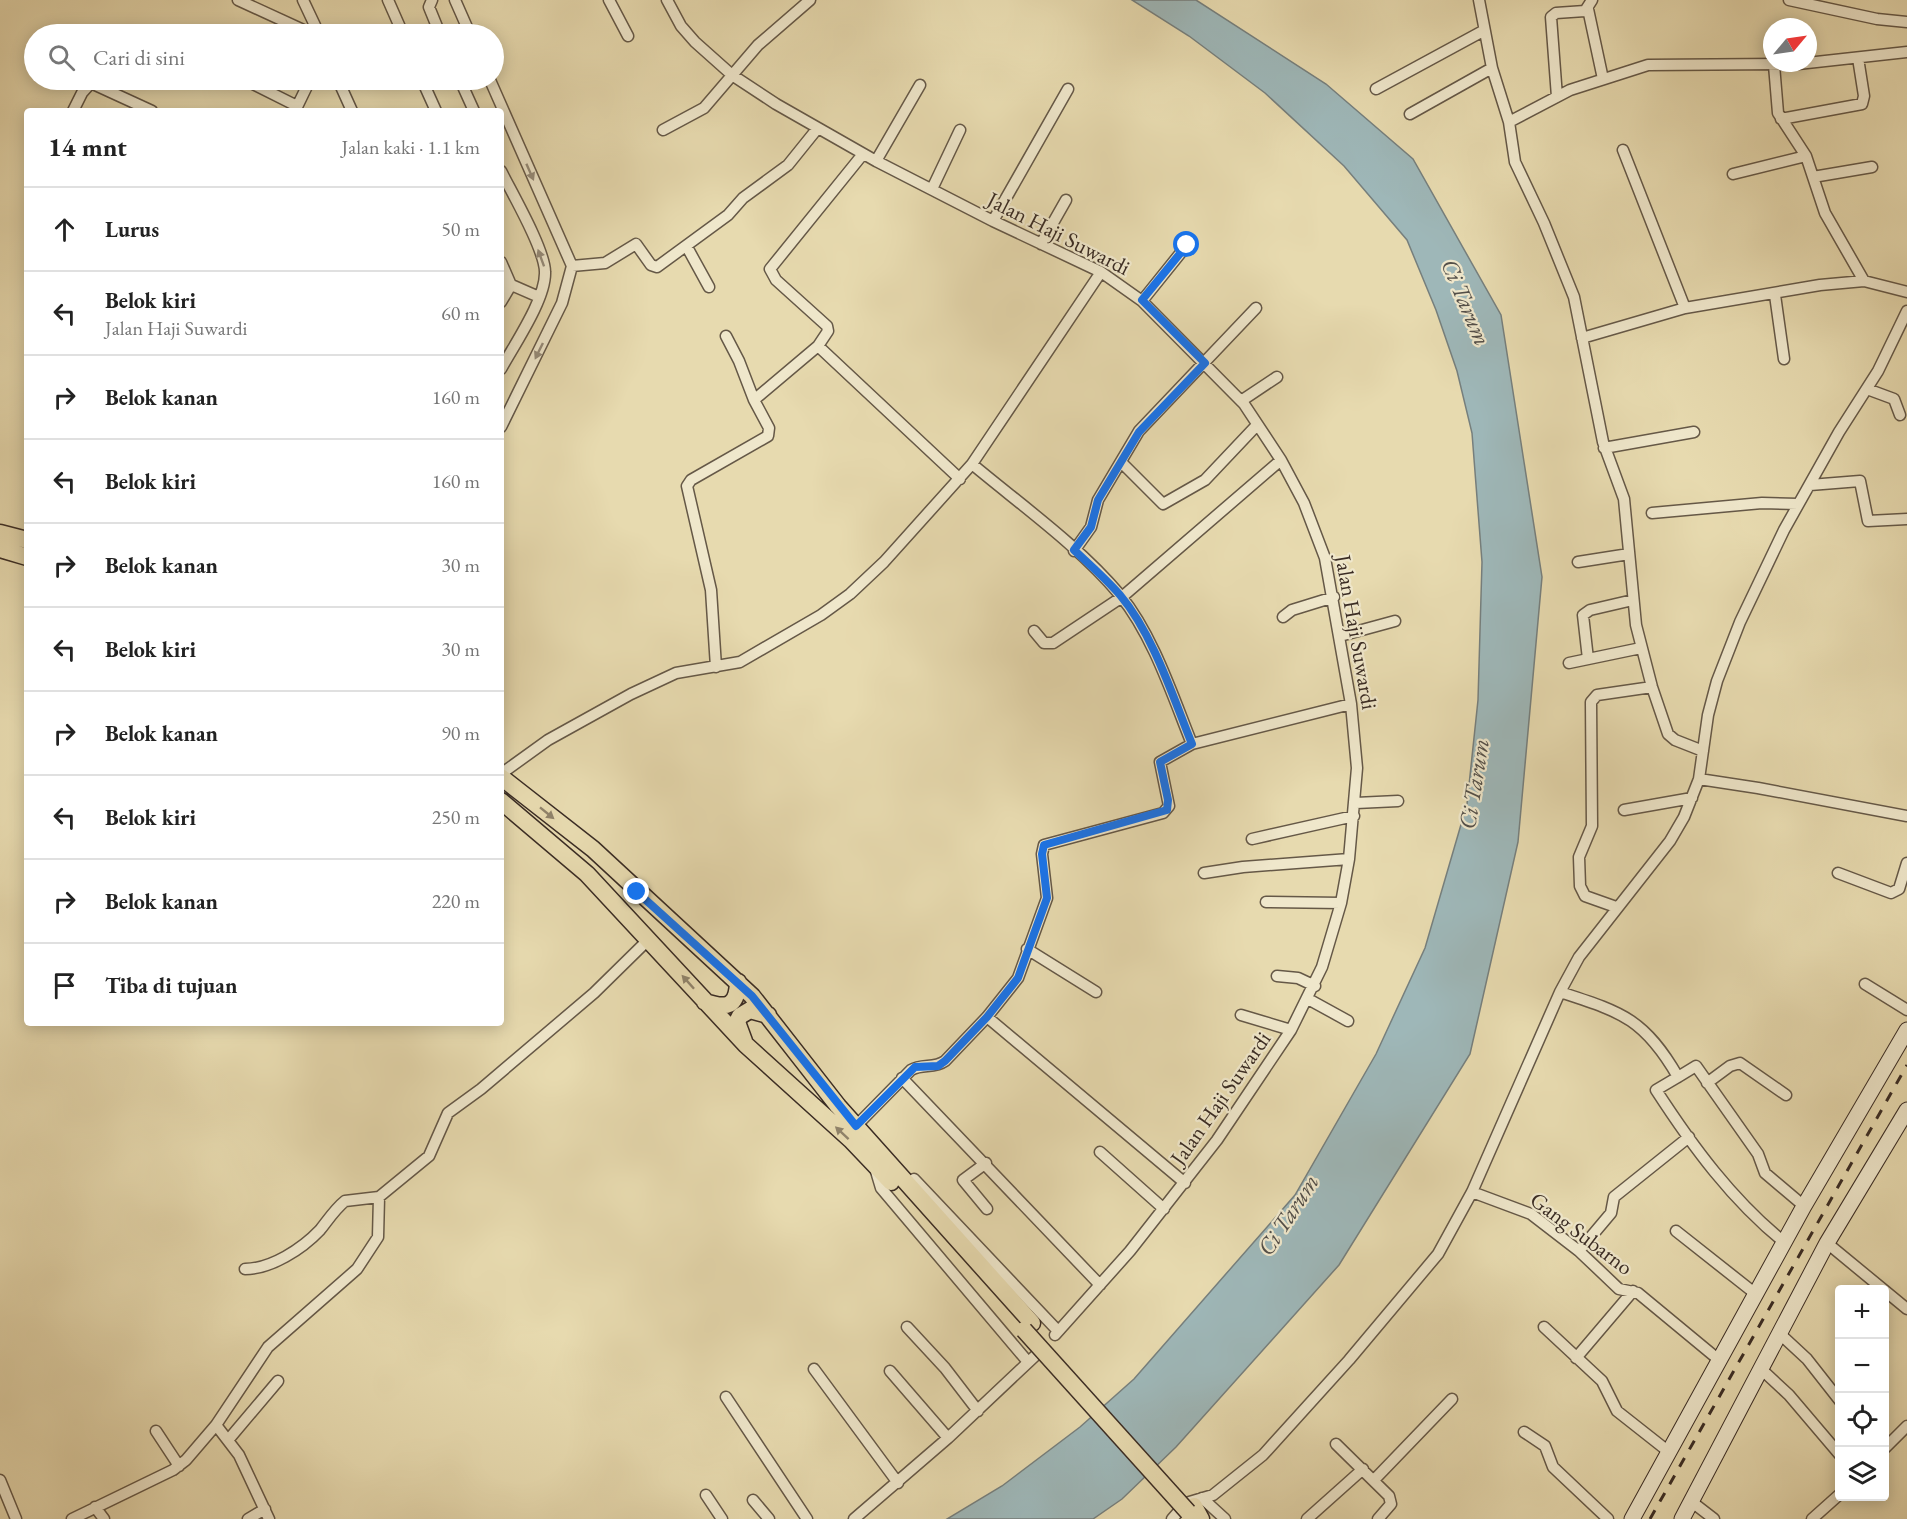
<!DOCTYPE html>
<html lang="id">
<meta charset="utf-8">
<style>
body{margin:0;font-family:"EB Garamond",serif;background:#f2f2f2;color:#222}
.controls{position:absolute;right:18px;bottom:18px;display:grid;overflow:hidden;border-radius:6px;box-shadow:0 3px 15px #0003}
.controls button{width:54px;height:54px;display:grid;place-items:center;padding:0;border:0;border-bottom:2px solid #e0e0e0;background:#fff;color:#222;font:30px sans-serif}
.compass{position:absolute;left:1763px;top:18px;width:54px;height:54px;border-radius:50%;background:#fff;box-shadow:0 3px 15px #0003;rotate:61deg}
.stop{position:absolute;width:18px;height:18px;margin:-14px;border:4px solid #1a73e8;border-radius:50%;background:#fff}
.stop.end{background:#1a73e8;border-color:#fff;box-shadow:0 2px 6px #0008}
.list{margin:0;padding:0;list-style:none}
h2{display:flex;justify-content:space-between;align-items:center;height:78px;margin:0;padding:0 24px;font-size:26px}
h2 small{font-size:20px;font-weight:400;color:#767676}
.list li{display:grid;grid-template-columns:39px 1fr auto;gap:18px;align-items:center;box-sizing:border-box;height:84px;padding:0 24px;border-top:2px solid #e0e0e0}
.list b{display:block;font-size:22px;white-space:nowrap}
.list p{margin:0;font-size:20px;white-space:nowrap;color:#767676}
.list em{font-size:20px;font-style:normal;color:#767676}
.icon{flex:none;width:33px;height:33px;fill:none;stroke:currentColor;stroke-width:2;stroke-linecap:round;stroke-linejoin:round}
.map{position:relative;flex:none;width:1907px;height:1519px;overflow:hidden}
.search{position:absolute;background:#fff;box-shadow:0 3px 15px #0003;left:24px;top:24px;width:480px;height:66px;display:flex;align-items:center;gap:15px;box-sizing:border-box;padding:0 21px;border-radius:33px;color:#767676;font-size:22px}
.panel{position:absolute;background:#fff;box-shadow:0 3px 15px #0003;left:24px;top:108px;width:480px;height:918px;border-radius:6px}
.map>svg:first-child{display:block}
.water{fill:#9eb7b8;stroke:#767f7d;stroke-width:1.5}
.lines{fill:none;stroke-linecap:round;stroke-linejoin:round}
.minor-casing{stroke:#655847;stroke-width:13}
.secondary-casing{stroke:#3a2c24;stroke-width:17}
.primary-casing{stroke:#3a2c24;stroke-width:19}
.minor{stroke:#efe7cb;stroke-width:10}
.secondary{stroke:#efe7cb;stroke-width:15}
.primary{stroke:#e7daaf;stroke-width:16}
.rail{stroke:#3a2c24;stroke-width:3;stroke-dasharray:10 10;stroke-linecap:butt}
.primary-bridge-casing{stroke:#3a2c24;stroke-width:19;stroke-linecap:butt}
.primary-bridge{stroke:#e7daaf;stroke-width:16}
.oneway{fill:#948a78}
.oneway2{fill:#90836a}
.route{stroke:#1a73e8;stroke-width:8}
.labels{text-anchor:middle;stroke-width:4.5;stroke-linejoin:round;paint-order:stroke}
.street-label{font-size:22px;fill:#3a2c24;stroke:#efe7cb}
.water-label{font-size:24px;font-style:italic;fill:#534f49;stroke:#efe7cb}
</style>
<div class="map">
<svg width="1907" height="1519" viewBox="0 0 1907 1519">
<rect width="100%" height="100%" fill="#e7daaf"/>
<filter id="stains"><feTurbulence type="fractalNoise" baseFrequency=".00333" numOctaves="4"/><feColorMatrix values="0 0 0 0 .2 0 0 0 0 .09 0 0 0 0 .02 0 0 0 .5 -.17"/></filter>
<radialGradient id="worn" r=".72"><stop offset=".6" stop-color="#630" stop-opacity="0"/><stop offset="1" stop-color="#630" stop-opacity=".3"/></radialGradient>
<!-- water -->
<path class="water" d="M1132,0H1196L1326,84L1413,159L1501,315L1542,577L1518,842L1470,1054L1339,1265L1176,1447L1122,1499L1093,1519H947L1002,1486L1080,1427L1134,1379L1295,1195L1376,1054L1425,948L1467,804L1478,700L1482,562L1472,433L1457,371L1436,310L1407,240L1344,166L1265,93L1189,36Z"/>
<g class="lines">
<defs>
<path id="minor" d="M238,0L312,34
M303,0L319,34
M388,0L403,34
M432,0L429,7L440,34
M455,0L470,34
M609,0L628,36
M667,0L681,26L695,42L732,75L776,104L876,161L993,221L1101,272L1142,301L1244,404L1281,460L1304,503L1325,558L1351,704L1357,768L1349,859L1341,903L1322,967L1291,1030L1217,1140L1130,1251L1055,1335
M1479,0L1492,68L1509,122L1515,162L1544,223L1574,297L1603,442L1624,499L1636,625L1652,687L1668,734L1675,740L1703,751
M1789,0L1877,19L1907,22
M1588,9L1603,79
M1774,65L1778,113L1806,156L1825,213L1864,281
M245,80L297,106
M338,80L352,111
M422,80L436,111
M460,80L474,111
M490,80L572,266L562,303L501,427
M1376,89L1483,31
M1557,97L1551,17L1556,13L1585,11L1592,0
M73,111L82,93L91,83L152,111
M295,111L310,80
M1410,114L1492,68
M1781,119L1862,104L1864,96L1858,58
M1509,122L1570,90L1648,65L1798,64L1907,52
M663,130L704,108L758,45L810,0
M1623,150L1685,308
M863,154L770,269L776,280L827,326L828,331L818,346L960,479
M876,161L920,85
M501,171C512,193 545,250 545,272C546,299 514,345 501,369
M1733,174L1806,156
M1813,177L1872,167
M932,189L960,130
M993,221L1068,89
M1041,244L1066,200
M687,247L709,287
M501,262L511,285L501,302
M572,266L605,263L636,244L651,265L657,267L728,215L743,198L788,165L817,129
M507,283L539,297
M1775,295L1784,359
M1142,301L1187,245
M726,336L739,361L754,400
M1582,338L1685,308L1820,285L1864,281L1907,292
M1867,389L1894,399L1900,415
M1241,401L1277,377
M1604,448L1694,432
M1121,462L1163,504L1205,480L1257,425
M972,464C1021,505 1080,547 1120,595C1153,635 1173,697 1192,744
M1810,485L1860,481L1868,521L1907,519
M1652,513L1762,503L1798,504
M1074,551L1091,527L1098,500L1139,431L1256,308
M1578,562L1629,554
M1283,617L1292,610L1334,597
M1034,631L1044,643H1053L1122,597L1281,460
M1340,636L1395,621
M1588,659L1583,615L1590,610L1633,600
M1569,663L1641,648
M716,667L711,590L687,486L691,480L768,436L769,428L754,400L818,346
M505,771L548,740L631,694L676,673L740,662L821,615L850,594L884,562L972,464L1101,272
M1699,779L1758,788L1907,816
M1356,803L1398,801
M1624,810L1692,798
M1252,839L1354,816
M1204,873L1243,867L1349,859
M1838,873L1891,893L1899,889L1907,863
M1266,902L1341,903
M1616,907L1585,896L1580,886L1579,857L1592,826L1591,702L1597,695L1652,687
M1027,949L1096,992
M1277,976L1298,978L1315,986
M1865,984L1907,1010
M1560,992C1621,1012 1644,1018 1678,1077L1696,1066L1758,1154L1765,1173L1804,1206
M1308,999L1348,1021
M1241,1015L1291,1030
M987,1017L1185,1183
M1678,1077L1656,1090C1693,1147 1732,1200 1785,1243
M902,1078L1100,1285
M1707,1083L1730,1066L1740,1063L1786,1095
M856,1126L911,1070C922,1063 934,1069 945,1061L987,1017L1018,978L1047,898L1042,854L1044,845L1163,813L1169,806L1160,762L1192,744L1351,704
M1100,1152L1164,1209
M986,1163L963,1180L987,1209
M875,1168L881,1188L1028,1362
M914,1179L1058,1331
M1472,1192L1531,1214L1579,1251L1619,1289L1638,1293L1719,1360
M1676,1231L1757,1295
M1827,1243L1907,1309
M1579,1251L1611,1213L1614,1197L1689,1137
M245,1269C271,1269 302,1249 320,1230C328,1220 335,1209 345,1201L379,1197L429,1156L448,1113L481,1089L594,993L649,939
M907,1327L945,1368L978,1411
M1544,1327L1602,1381L1617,1411L1669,1452
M1779,1333L1807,1359L1840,1401
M1576,1358L1633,1291
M1760,1368L1789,1395L1840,1455
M814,1369L898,1483
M890,1371L948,1438
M726,1397L807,1519
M216,1425L239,1455L269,1519
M156,1431L179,1466
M1524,1432L1545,1446L1553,1467L1608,1519
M229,1439L278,1381
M1336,1444L1389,1496L1391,1504L1378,1519
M1884,1449L1907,1426
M0,1480L16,1519
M1374,1480L1452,1399
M706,1495L722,1519
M1202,1498L1225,1519
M753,1500L769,1519
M1692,1502L1714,1519
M95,1507L104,1519
M72,1519L173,1470L186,1460L216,1425L268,1347L357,1269L378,1237L379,1197
M248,1519L265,1509
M854,1519L948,1438L1036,1355
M1172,1519L1186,1503L1213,1495L1263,1455L1349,1360L1438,1254L1472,1192L1560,992L1579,957L1670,841L1684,817L1699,779L1708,715L1717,681L1740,622L1784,530L1839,432L1878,371L1907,311
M1307,1519L1363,1469
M1812,1519L1840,1494"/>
<path id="secondary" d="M1632,1519L1804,1206L1907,1030
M1682,1519L1827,1243L1907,1110"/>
<path id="primary" d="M0,533L27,540
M0,549L27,557
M501,777L593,849L752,996L838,1106L1032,1323
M501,801L587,874L746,1045L851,1140L891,1182
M705,1002C727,1009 737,1007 738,982
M744,1041L737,1022L740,1016L750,1010L768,1015
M1194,1506L1201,1519"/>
</defs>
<!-- minor casing -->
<use href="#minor" class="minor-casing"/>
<!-- secondary casing -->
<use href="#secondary" class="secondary-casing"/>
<!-- primary casing -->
<use href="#primary" class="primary-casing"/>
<!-- minor -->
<use href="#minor" class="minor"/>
<!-- secondary -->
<use href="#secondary" class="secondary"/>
<!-- primary -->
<use href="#primary" class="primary"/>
<!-- rail -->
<path class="rail" d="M1650,1519L1907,1065"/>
<defs>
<path id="primary-bridge" d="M1024,1330L1188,1512"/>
</defs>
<!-- primary-bridge casing -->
<use href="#primary-bridge" class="primary-bridge-casing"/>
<!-- primary-bridge -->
<use href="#primary-bridge" class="primary-bridge"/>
</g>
<!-- one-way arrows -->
<defs><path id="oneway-solid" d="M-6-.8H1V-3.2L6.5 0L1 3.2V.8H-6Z" transform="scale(1.5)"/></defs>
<g class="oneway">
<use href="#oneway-solid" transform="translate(530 172) rotate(66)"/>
<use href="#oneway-solid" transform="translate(541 258) rotate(-110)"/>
<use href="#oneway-solid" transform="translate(539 351) rotate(116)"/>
</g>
<g class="oneway2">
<use href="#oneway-solid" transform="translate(547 813) rotate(39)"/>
<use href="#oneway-solid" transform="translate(688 982) rotate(-132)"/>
<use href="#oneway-solid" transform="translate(842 1133) rotate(-137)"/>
</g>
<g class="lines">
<!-- route -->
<path class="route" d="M637,892L752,996L856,1126L915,1067L938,1066L945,1061L987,1017L1018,978L1047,898L1042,854L1044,845L1167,810L1168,800L1160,762L1192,744C1173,697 1153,634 1120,595C1106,579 1090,565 1074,550L1091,527L1098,500L1139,432L1205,363L1142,300L1187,245"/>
</g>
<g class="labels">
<!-- street labels -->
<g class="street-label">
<text transform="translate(1059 233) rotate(27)" y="8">Jalan Haji Suwardi</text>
<text transform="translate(1357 632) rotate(80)" y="8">Jalan Haji Suwardi</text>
<text transform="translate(1220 1098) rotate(-55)" y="8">Jalan Haji Suwardi</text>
<text transform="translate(1582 1233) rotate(37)" y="8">Gang Subarno</text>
</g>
<!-- water labels -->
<g class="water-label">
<text transform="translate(1466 302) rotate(67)" y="8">Ci Tarum</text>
<text transform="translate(1474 784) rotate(-81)" y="8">Ci Tarum</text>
<text transform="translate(1288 1215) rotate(-57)" y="8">Ci Tarum</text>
</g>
</g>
<rect width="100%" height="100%" filter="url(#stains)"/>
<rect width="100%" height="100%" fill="url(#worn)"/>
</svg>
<div class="controls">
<button>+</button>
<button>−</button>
<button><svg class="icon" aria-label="locate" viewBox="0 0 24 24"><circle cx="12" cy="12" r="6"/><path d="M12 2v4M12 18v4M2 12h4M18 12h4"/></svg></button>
<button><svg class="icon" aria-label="layers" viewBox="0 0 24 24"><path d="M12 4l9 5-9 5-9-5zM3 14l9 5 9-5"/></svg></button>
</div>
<svg class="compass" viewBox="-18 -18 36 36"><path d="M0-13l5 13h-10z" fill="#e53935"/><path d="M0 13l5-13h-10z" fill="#767676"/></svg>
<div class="stop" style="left:1187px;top:245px"></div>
<div class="stop end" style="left:637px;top:892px"></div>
<div class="search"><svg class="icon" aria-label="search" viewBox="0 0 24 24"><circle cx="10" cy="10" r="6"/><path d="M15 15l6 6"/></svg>Cari di sini</div>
<section class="panel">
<h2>14 mnt<small>Jalan kaki · 1.1 km</small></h2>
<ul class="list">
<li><svg class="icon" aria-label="ahead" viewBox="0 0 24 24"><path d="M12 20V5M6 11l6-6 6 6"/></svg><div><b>Lurus</b></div><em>50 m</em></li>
<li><svg class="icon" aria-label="left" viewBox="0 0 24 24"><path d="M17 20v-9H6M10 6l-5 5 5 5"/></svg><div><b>Belok kiri</b><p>Jalan Haji Suwardi</p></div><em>60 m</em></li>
<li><svg class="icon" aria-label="right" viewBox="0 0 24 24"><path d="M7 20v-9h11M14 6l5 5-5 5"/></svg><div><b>Belok kanan</b></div><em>160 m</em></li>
<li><svg class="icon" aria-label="left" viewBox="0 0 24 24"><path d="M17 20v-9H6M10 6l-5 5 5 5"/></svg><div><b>Belok kiri</b></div><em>160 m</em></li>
<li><svg class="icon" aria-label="right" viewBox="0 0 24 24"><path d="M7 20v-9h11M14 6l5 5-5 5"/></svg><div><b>Belok kanan</b></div><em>30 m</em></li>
<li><svg class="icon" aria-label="left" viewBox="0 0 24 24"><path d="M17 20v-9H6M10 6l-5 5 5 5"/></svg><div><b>Belok kiri</b></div><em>30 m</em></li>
<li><svg class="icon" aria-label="right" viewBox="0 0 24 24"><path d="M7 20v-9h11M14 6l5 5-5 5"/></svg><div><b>Belok kanan</b></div><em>90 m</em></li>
<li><svg class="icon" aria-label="left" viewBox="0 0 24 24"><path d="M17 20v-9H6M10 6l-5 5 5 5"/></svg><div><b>Belok kiri</b></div><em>250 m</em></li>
<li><svg class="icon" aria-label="right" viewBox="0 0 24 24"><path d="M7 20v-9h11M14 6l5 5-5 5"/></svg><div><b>Belok kanan</b></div><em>220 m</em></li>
<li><svg class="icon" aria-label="arrive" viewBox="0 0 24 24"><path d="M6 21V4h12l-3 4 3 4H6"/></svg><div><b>Tiba di tujuan</b></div></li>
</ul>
</section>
</div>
